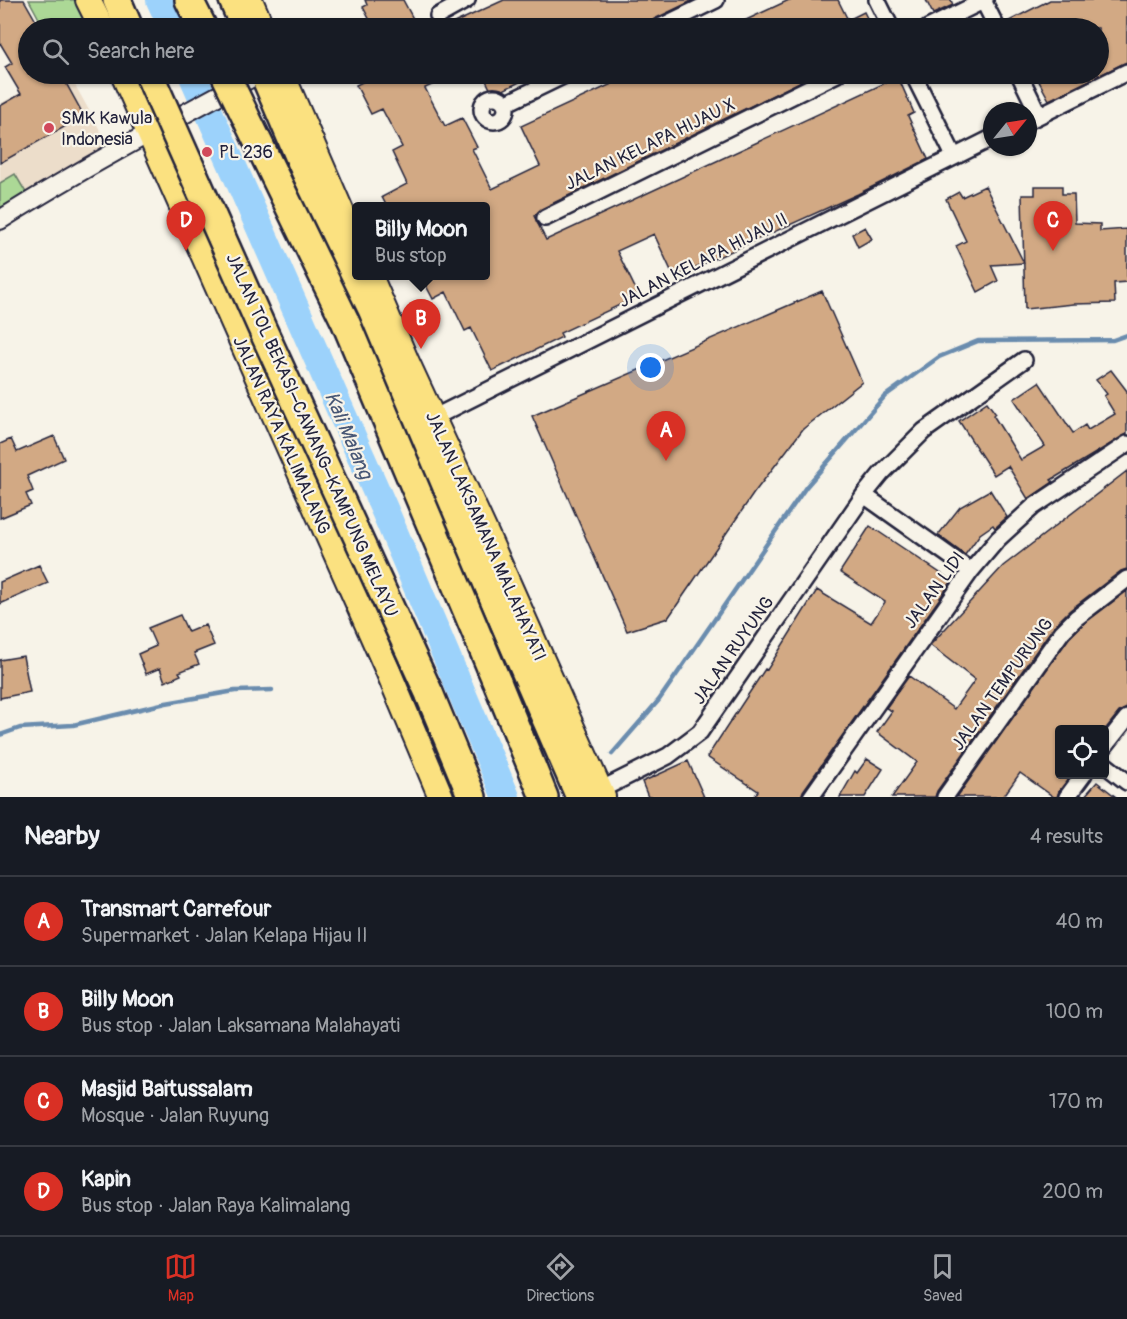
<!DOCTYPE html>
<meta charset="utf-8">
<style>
body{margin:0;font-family:Pangolin,sans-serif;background:#242831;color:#f1f3f6}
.controls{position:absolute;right:18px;bottom:18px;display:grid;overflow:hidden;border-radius:6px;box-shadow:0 2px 4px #0004}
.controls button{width:54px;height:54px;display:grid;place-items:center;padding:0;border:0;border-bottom:2px solid #363941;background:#171b24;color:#f1f3f6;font:30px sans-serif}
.compass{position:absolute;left:983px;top:102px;width:54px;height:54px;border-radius:50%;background:#171b24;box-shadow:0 2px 4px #0004;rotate:60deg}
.you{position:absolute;left:651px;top:368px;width:21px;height:21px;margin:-15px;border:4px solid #fff;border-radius:50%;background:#1a73e8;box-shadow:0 0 0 9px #1a73e833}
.badge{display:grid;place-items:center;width:39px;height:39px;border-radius:50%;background:#d93025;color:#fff;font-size:20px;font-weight:700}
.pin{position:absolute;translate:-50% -50px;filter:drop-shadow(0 2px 3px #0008)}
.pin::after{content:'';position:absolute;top:32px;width:21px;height:18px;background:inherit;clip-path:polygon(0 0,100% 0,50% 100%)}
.popup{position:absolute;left:352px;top:202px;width:138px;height:78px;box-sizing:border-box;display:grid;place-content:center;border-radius:6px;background:#171b24;filter:drop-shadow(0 2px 4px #0005);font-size:20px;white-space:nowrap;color:#9ea1a6}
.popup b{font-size:22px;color:#f1f3f6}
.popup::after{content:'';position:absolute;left:50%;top:100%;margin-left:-12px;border:12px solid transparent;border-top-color:#171b24}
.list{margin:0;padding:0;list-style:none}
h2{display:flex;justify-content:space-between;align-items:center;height:78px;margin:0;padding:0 24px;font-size:26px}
h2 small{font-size:20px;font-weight:400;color:#9ea1a6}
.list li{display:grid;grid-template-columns:39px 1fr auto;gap:18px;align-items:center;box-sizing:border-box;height:90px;padding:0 24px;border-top:2px solid #363941}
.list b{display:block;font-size:22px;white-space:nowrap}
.list p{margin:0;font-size:20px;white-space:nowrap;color:#9ea1a6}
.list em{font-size:20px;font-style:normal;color:#9ea1a6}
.icon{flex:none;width:33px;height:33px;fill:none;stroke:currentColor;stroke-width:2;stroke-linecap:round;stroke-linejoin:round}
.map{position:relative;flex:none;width:1127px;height:797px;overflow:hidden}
.search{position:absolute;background:#171b24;box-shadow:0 2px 4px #0004;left:18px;right:18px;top:18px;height:66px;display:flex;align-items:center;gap:15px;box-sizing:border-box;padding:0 21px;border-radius:33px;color:#9ea1a6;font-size:22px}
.sheet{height:438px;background:#171b24}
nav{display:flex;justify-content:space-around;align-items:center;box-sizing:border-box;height:84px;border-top:2px solid #363941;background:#171b24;font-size:16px;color:#9ea1a6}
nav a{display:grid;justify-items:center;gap:3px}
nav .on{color:#d93025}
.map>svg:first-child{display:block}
.built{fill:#ecddca}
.green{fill:#acd896;stroke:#677d68;stroke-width:1.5}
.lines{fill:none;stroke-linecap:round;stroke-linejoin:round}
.stream{stroke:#6b8cae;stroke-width:4.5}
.river{stroke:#9cd2fb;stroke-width:28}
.building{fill:#d2a984;stroke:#22223b;stroke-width:1.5}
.minor-casing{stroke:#22223b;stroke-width:20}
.tertiary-casing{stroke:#22223b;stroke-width:22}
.primary-casing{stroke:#22223b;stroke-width:28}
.motorway-casing{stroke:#22223b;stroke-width:32}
.minor{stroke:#f7f3e8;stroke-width:15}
.tertiary{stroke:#f7f3e8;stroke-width:18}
.primary{stroke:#fbe180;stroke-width:24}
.motorway{stroke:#fbe180;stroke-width:27}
.motorway-bridge-casing{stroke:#22223b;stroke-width:32;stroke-linecap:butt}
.motorway-bridge{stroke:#fbe180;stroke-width:27}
.poi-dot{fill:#d1495b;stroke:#f7f3e8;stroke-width:2}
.labels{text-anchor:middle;stroke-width:4.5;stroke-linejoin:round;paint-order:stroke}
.poi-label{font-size:18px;fill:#22223b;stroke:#f7f3e8;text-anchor:start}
.street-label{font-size:18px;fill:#22223b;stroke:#f7f3e8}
.water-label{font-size:20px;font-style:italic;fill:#475775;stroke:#f7f3e8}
</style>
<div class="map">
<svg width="1127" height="797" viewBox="0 0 1127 797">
<rect width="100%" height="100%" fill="#f7f3e8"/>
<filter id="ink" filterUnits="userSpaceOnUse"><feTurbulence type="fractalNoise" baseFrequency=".0167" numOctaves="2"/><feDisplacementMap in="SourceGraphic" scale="12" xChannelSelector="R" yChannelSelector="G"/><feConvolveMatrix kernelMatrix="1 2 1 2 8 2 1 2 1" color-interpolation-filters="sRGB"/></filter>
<g filter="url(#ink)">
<!-- built -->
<path class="built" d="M53,74H69L112,152L0,218V104Z"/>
<!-- green -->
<path class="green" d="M29,0H81L96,28H44Z
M15,174L28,196L0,212V183Z"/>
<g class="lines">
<!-- stream -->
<path class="stream" d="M0,735L20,728L73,725L166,703L235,691L272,690
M612,754L659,700L806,487L885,396L939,357L978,341L1113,340L1127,335"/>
<!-- river -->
<path class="river" d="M160,0L173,28
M192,74L385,511L506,797"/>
</g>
<!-- building -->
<path class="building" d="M0,0H24L40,28H28V74H61L84,116L0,163V106L21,94L5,67L12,63L0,43Z
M365,0H403L418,28H374L363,7L367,5Z
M504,0H694L654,19L650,23L648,28H443Z
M789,0H838L848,20L864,12L872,28H729Z
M926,0H951L953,5L933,14Z
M1050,0H1127V62L1049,100L1035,74H1098V28H1007L1005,23Z
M379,74H456L425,88L445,126L462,118L477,147L472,149L492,189L540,166L521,126L633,74H816L541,209L534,216L546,240L898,77L914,113L908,116L928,159L858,194L674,277L654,234L617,251L639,296L560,333L562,337L492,371L471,328L465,331L446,292L433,299L421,276H486V207H387L382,197L407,184L392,152L402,147L382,109L371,114L356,85Z
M483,74H536L493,95Z
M985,186L1024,263L991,265L998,281L978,292L956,246L966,241L946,199L959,192L962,197Z
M1035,186H1062V194H1074L1075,223L1100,224V231L1127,229V282L1114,283L1115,303L1074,304L1025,309L1022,195H1035Z
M865,227L872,239L858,247L852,234Z
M822,291L862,382L803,429L754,493L668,618L627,631L532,416Z
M1111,370L1127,391V434L1051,480L1053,482L1028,499L1008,466L994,475L959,421L987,402L995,413L993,415L1021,460L1045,446L1014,399L1039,382L1073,433L1085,425L1088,430L1115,414L1104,396L1107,394L1096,380Z
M54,436L64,459L27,476L33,491L26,494L31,505L0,518V444L11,439L17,452Z
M1127,471V569L1121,571L1070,610L1054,626L937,791L935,797H892L917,762L877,732L892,711L886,708L909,676L954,709L975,680L930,645L934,641L1003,566Z
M990,490L1007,517L995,528L993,525L980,534L965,555L938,535L960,507Z
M870,526L952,581L803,791L801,797H754L758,791L707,757L765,669L767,670L817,590L871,623L885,602L840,572Z
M39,565L48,583L0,604V582Z
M1127,591V708L1119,712L1104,731L1059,729V774H1072L1059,791L1057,797H1054L1020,773L1003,797H957L1069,638L1082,625Z
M180,615L188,632L205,625L214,645L194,653L199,664L179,672L181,675L165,682L160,668L146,674L138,654L156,646L148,628Z
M23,656L30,692L0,698V660Z
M867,759L883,769L865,797H840L855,771L857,773Z
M688,761L704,797H648L642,782Z
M1097,782L1116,797H1079L1081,795L1084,797Z"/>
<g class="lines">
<defs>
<path id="minor" d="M877,0L891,28
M983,0L997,28
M438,16L467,0
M658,28L716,0
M928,28L985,0
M913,74L954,156
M1019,74L1039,115
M482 109a12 12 0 1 1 24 0a12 12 0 1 1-24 0Z
M505,104L567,74
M1028,121L1127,72
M545,218L837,74
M433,418L992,138
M864,495L971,571
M1104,747L1127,718
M1104,764L1127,782
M600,790L668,756L700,732L864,495L881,474L924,431L1024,360
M811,797L971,571L998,539L1033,507L1127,444
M945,797L1062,632L1076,618L1127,579
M1067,797L1084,774"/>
<path id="tertiary" d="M0,220C84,167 171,121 258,74"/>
<path id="primary" d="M88,0L102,28
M250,0L262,28
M123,74L388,671L441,797
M282,74L356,245
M370,276L406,360L484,529L603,797"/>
<path id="motorway" d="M117,0L129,28
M189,0L203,28
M233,0L245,28
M264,74L327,222L433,459L580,797
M497,682L544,797
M429,693L472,797"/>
</defs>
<!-- minor casing -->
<use href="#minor" class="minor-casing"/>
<!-- tertiary casing -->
<use href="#tertiary" class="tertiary-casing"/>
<!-- primary casing -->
<use href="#primary" class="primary-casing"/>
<!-- motorway casing -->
<use href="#motorway" class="motorway-casing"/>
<!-- minor -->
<use href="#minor" class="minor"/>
<!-- tertiary -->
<use href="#tertiary" class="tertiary"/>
<!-- primary -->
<use href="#primary" class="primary"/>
<!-- motorway -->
<use href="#motorway" class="motorway"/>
<defs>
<path id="motorway-bridge" d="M149,74L261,326L429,693
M225,74L345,321L497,682"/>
</defs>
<!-- motorway-bridge casing -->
<use href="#motorway-bridge" class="motorway-bridge-casing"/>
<!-- motorway-bridge -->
<use href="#motorway-bridge" class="motorway-bridge"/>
</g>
</g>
<!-- markers -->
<g class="poi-dot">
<circle cx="49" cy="128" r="6"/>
<circle cx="207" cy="152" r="6"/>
</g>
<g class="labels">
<!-- poi labels -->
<g class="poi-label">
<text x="61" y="124">SMK Kawula<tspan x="61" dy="21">Indonesia</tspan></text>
<text x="219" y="158">PL 236</text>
</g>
<!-- street labels -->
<g class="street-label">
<text transform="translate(650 144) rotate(-26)" y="6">JALAN KELAPA HIJAU X</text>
<text transform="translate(703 260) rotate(-27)" y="6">JALAN KELAPA HIJAU II</text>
<text transform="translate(282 435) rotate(66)" y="6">JALAN RAYA KALIMALANG</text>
<text transform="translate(312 435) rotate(66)" y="6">JALAN TOL BEKASI–CAWANG–KAMPUNG MELAYU</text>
<text transform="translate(486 536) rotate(66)" y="6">JALAN LAKSAMANA MALAHAYATI</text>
<text transform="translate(934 590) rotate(-54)" y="6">JALAN LIDI</text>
<text transform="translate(733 650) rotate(-55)" y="6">JALAN RUYUNG</text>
<text transform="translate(1002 684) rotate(-54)" y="6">JALAN TEMPURUNG</text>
</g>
<!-- water labels -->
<g class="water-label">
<text transform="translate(349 435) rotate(67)" y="7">Kali Malang</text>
</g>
</g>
</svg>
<div class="controls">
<button><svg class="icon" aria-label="locate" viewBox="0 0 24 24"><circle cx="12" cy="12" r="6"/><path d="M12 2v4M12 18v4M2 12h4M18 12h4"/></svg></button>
</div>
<svg class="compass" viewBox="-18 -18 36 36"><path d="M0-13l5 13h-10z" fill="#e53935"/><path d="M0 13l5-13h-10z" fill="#9ea1a6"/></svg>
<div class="you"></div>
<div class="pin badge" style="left:666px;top:461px">A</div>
<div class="pin badge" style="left:421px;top:349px">B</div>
<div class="popup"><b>Billy Moon</b>Bus stop</div>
<div class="pin badge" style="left:1053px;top:251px">C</div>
<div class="pin badge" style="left:186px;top:251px">D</div>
<div class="search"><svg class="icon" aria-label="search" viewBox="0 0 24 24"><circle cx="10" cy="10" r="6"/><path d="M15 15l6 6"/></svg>Search here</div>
</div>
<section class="sheet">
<h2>Nearby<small>4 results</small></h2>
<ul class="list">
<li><span class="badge">A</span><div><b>Transmart Carrefour</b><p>Supermarket · Jalan Kelapa Hijau II</p></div><em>40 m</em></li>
<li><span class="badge">B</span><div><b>Billy Moon</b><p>Bus stop · Jalan Laksamana Malahayati</p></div><em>100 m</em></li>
<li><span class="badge">C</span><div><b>Masjid Baitussalam</b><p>Mosque · Jalan Ruyung</p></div><em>170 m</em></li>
<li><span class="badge">D</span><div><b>Kapin</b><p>Bus stop · Jalan Raya Kalimalang</p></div><em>200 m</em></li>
</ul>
</section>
<nav>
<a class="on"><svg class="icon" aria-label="map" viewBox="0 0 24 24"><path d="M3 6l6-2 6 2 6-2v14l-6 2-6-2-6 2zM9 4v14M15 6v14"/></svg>Map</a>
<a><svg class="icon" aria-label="directions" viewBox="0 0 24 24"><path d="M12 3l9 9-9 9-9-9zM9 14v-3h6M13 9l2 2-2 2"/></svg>Directions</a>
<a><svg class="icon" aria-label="saved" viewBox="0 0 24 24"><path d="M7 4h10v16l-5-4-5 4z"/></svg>Saved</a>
</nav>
